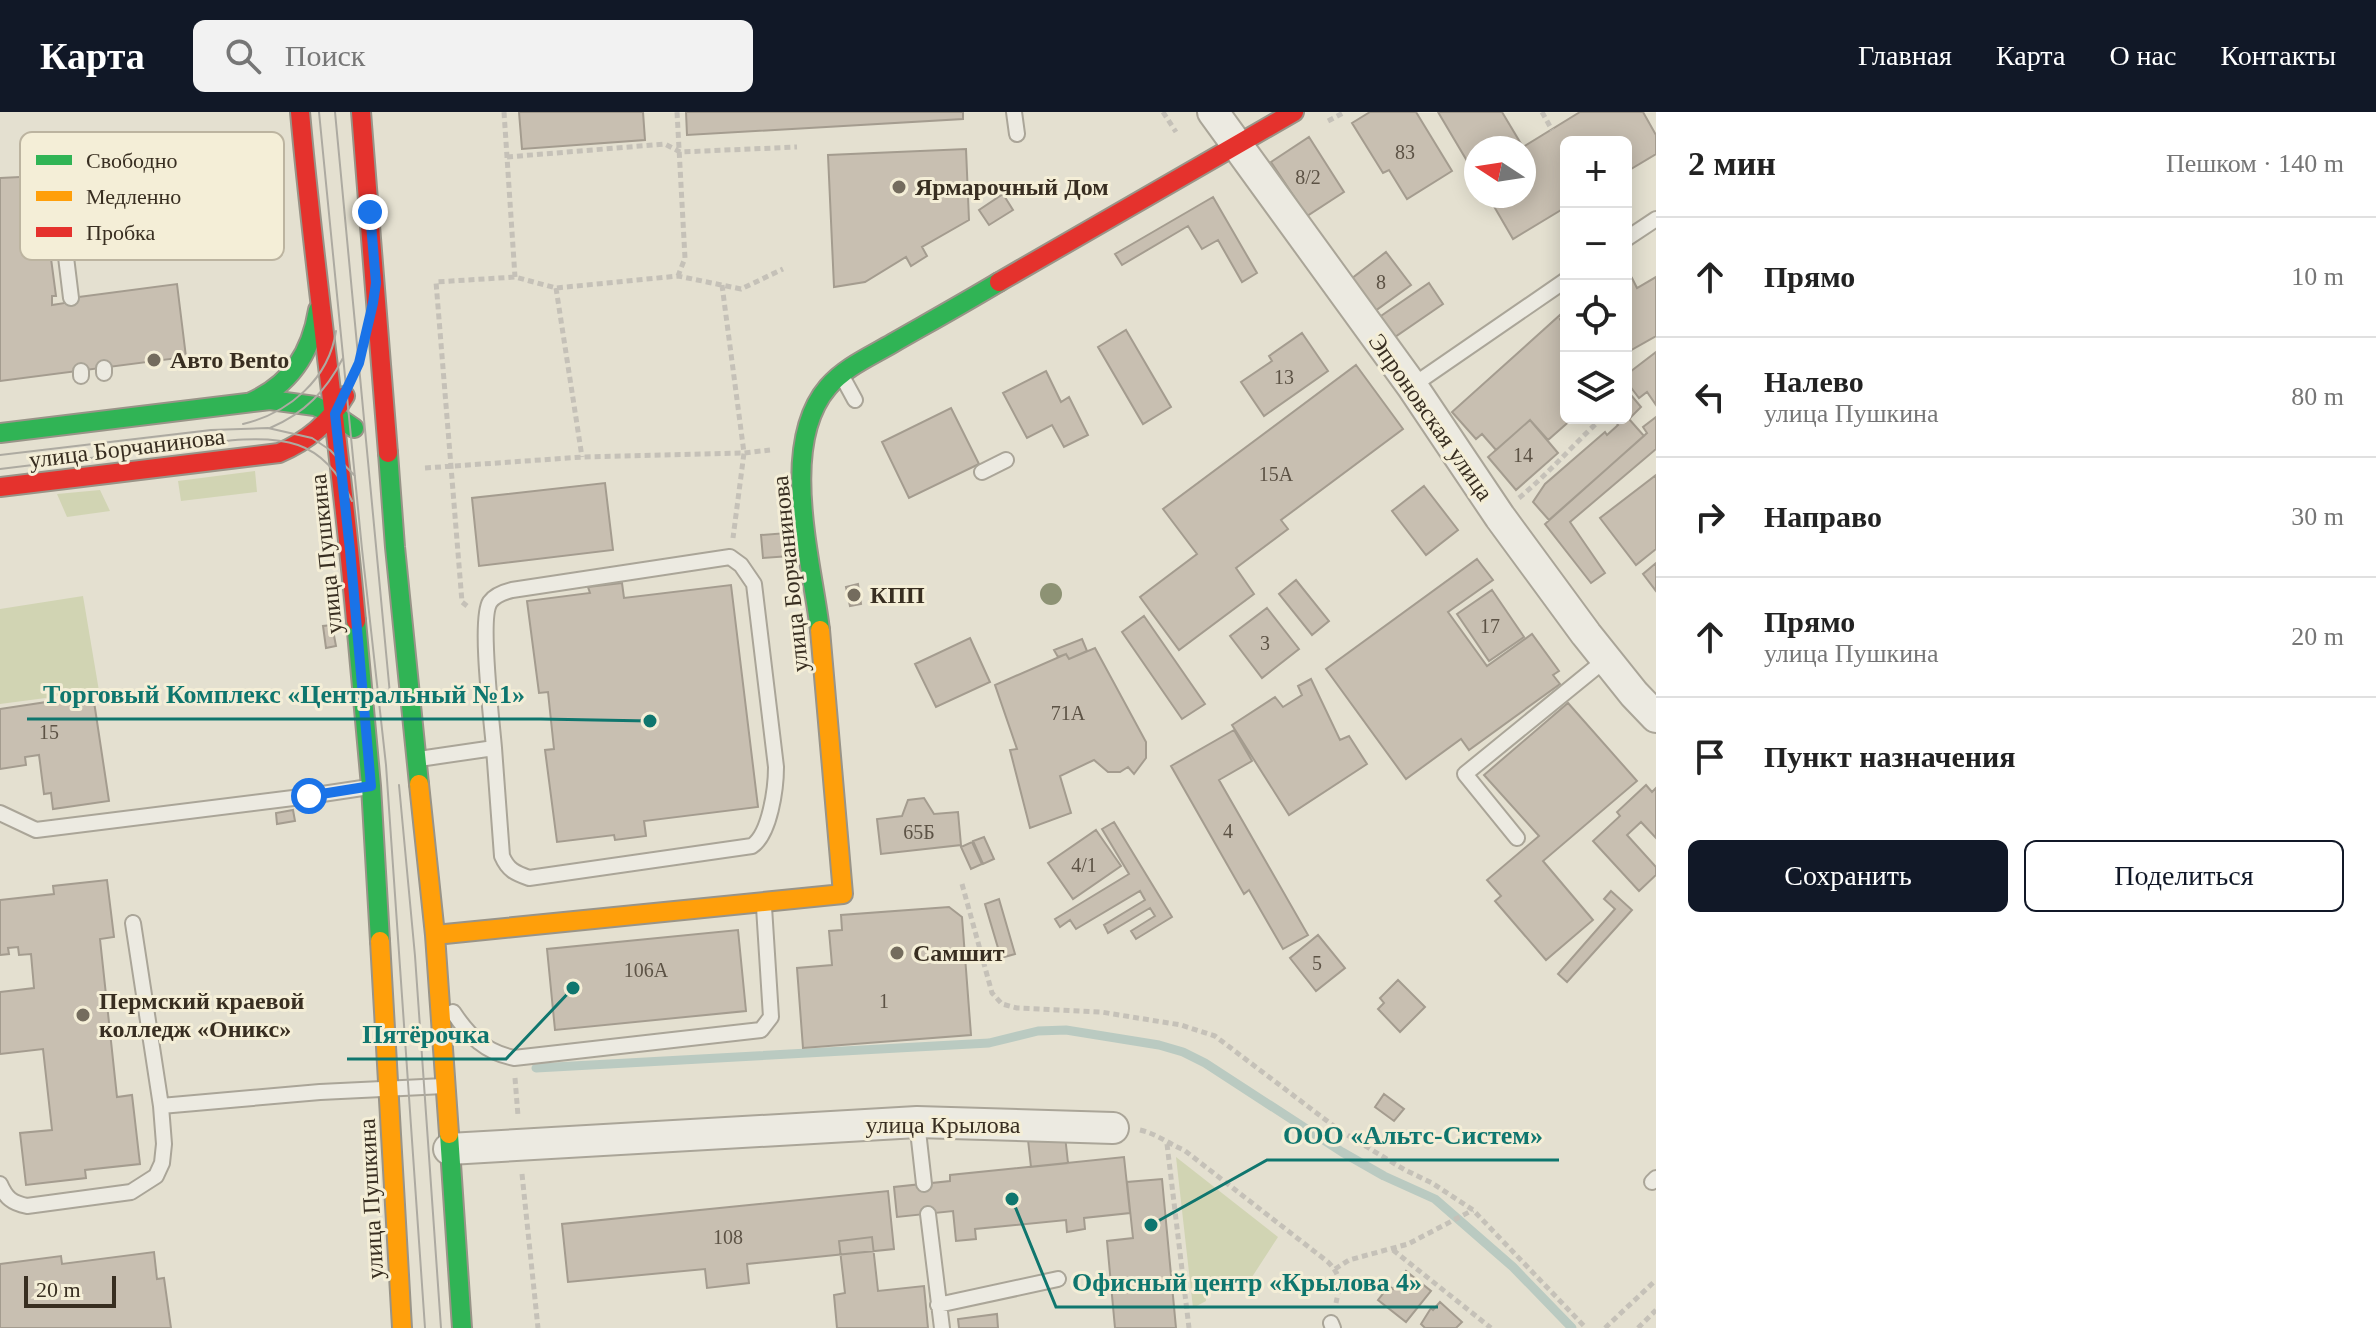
<!DOCTYPE html>
<html lang="ru">
<meta charset="utf-8">
<style>
body{margin:0;font-family:Georgia,serif;background:#f2f2f2;color:#222}
.controls{position:absolute;right:24px;top:24px;display:grid;overflow:hidden;border-radius:12px;box-shadow:0 4px 20px #0003}
.controls button{width:72px;height:72px;display:grid;place-items:center;padding:0;border:0;border-bottom:2px solid #e0e0e0;background:#fff;color:#222;font:40px sans-serif}
.compass{position:absolute;left:1464px;top:24px;width:72px;height:72px;border-radius:50%;background:#fff;box-shadow:0 4px 20px #0003;rotate:282deg}
.scale{position:absolute;left:24px;bottom:20px;width:92px;box-sizing:border-box;padding-left:8px;border:4px solid #382e21;border-top:0;font-size:22px;line-height:28px;white-space:nowrap;color:#382e21;-webkit-text-stroke:6px #f4eed7;paint-order:stroke}
.stop{position:absolute;width:24px;height:24px;margin:-18px;border:6px solid #1a73e8;border-radius:50%;background:#fff}
.stop.end{background:#1a73e8;border-color:#fff;box-shadow:0 2px 8px #0008}
.list{margin:0;padding:0;list-style:none}
h2{display:flex;justify-content:space-between;align-items:center;height:104px;margin:0;padding:0 32px;font-size:34px}
h2 small{font-size:26px;font-weight:400;color:#767676}
.list li{display:grid;grid-template-columns:52px 1fr auto;gap:24px;align-items:center;box-sizing:border-box;height:120px;padding:0 32px;border-top:2px solid #e0e0e0}
.list b{display:block;font-size:30px;white-space:nowrap}
.list p{margin:0;font-size:26px;white-space:nowrap;color:#767676}
.list em{font-size:26px;font-style:normal;color:#767676}
.actions{display:flex;gap:16px;padding:24px 32px}
.actions a{flex:1;padding:18px 0;border:2px solid #111827;border-radius:12px;text-align:center;font-size:28px;color:#111827}
.actions .main{background:#111827;color:#fff}
.icon{flex:none;width:44px;height:44px;fill:none;stroke:currentColor;stroke-width:2;stroke-linecap:round;stroke-linejoin:round}
.map{position:relative;flex:none;width:1656px;height:1216px;overflow:hidden}
header{display:flex;align-items:center;gap:48px;box-sizing:border-box;height:112px;padding:0 40px;background:#111827;color:#fff}
header strong{font-size:38px}
nav{display:flex;gap:44px;margin-inline-start:auto;font-size:28px}
.search{width:560px;height:72px;background:#f2f2f2;display:flex;align-items:center;gap:20px;box-sizing:border-box;padding:0 28px;border-radius:12px;color:#767676;font-size:30px}
main{display:flex}
aside{flex:1;background:#fff}
.map>svg:first-child{display:block}
.green{fill:#d1d4b3}
.lines{fill:none;stroke-linecap:round;stroke-linejoin:round}
.stream{stroke:#bacac1;stroke-width:9}
.building{fill:#c8bfb1;stroke:#a49c8f;stroke-width:2}
.lane-casing{stroke:#aaa598;stroke-width:18}
.street-casing{stroke:#aaa598;stroke-width:34}
.fast-casing{stroke:#999488;stroke-width:22}
.slow-casing{stroke:#999488;stroke-width:22}
.jam-casing{stroke:#999488;stroke-width:22}
.path{stroke:#c5c1b8;stroke-width:5;stroke-dasharray:6 4;stroke-linecap:butt}
.lane{stroke:#eceae1;stroke-width:14}
.street{stroke:#eceae1;stroke-width:30}
.fast{stroke:#30b455;stroke-width:18}
.slow{stroke:#ff9f0a;stroke-width:18}
.jam{stroke:#e5322d;stroke-width:18}
.tram{stroke:#adaaa1;stroke-width:2}
.tree{fill:#8d9274}
.route{stroke:#1a73e8;stroke-width:10}
.poi-dot{fill:#746c5e;stroke:#f4eed7;stroke-width:3}
.labels{text-anchor:middle;stroke-width:6;stroke-linejoin:round;paint-order:stroke}
.number-label{font-size:20px;fill:#5c5245}
.poi-label{font-size:24px;font-weight:bold;fill:#382e21;stroke:#f4eed7;text-anchor:start}
.street-label{font-size:24px;fill:#382e21;stroke:#f4eed7}
.key{fill:#f4eed7;stroke:#bcb4a0;stroke-width:2}
.key-label{font-size:22px;fill:#382e21}
.leader{fill:none;stroke:#0f766e;stroke-width:3}
.callout-dot{fill:#0f766e;stroke:#f4eed7;stroke-width:3}
.callout-label{font-size:26px;text-anchor:middle;font-weight:bold;fill:#0f766e;stroke:#f4eed7;stroke-width:6;stroke-linejoin:round;paint-order:stroke}
</style>
<header>
<strong>Карта</strong>
<div class="search"><svg class="icon" aria-label="search" viewBox="0 0 24 24"><circle cx="10" cy="10" r="6"/><path d="M15 15l6 6"/></svg>Поиск</div>
<nav><a>Главная</a><a>Карта</a><a>О нас</a><a>Контакты</a></nav>
</header>
<main>
<div class="map">
<svg width="1656" height="1216" viewBox="0 0 1656 1216">
<rect width="100%" height="100%" fill="#e4e0d0"/>
<!-- green -->
<path class="green" d="M255,359L257,380L181,389L178,369Z
M100,378L110,399L67,405L57,382Z
M83,484L99,579L0,592V497Z
M1176,1045L1278,1125L1252,1165L1204,1169L1206,1189L1193,1196Z"/>
<g class="lines">
<!-- stream -->
<path class="stream" d="M536,956L989,931L1038,919L1066,918L1159,933L1183,940L1205,951L1342,1040L1384,1064L1435,1087L1513,1155L1572,1216"/>
</g>
<!-- building -->
<path class="building" d="M519,0H643L645,28L522,37Z
M686,0H963V7L687,23Z
M1370,0H1416L1452,59L1407,87L1389,58L1383,61L1352,11Z
M1438,0H1502L1523,35L1580,0H1643L1656,23V42L1626,60V30H1566V95L1513,127L1488,84H1524V36H1476V64Z
M1309,25L1344,80L1307,104L1271,50Z
M966,37L969,108L922,135L927,144L911,154L906,145L865,170L834,175L828,43Z
M40,64L56,184H52V193L65,191V187L71,186L177,172L186,245L0,269V66Z
M1003,82L1013,98L989,113L979,98Z
M1213,85L1257,161L1242,170L1218,128L1202,137L1188,114L1122,153L1115,142Z
M1386,140L1411,173L1375,199L1351,167Z
M1656,165V224L1626,241V170L1632,166L1637,176Z
M1429,171L1443,192L1392,227L1378,206Z
M1560,203L1563,206L1560,207L1566,218V306H1573L1548,328L1530,308L1496,338L1482,322L1476,327L1452,300Z
M1126,218L1171,295L1143,312L1098,235Z
M1302,221L1328,259L1264,304L1241,270L1272,249L1269,244Z
M1656,240V293L1647,280L1639,286L1626,269V263Z
M1356,253L1403,317L1281,408L1288,417L1236,456L1254,482L1179,538L1140,485L1197,442L1163,397Z
M1046,259L1061,290L1069,285L1088,323L1064,335L1052,313L1027,326L1003,281Z
M1626,277L1641,295L1629,307L1644,324L1549,408L1533,390L1545,372L1605,320L1607,323L1618,313L1613,306H1626Z
M951,296L979,352L909,386L882,330Z
M1656,305V337L1570,410L1605,461L1591,471L1545,412L1647,321L1643,315Z
M1530,308L1558,341L1516,378L1488,345Z
M1656,363V437L1636,453L1600,406Z
M605,371L613,438L479,454L472,386Z
M1424,374L1458,418L1426,443L1392,399Z
M787,421L790,444L763,446L761,423Z
M1477,447L1493,468L1448,500L1487,554L1532,522L1559,559L1553,563L1560,572L1469,638L1461,627L1406,667L1326,557Z
M1656,451V479L1643,462Z
M1296,468L1329,509L1312,523L1279,482Z
M622,471L624,486L731,473L758,695L644,709L646,724L615,728L614,723L557,730L545,638L554,637L548,580L539,581L527,489L590,481L588,475Z
M858,472L861,492L850,494L846,475Z
M1492,478L1524,525L1489,549L1457,502Z
M1267,496L1299,537L1262,566L1230,524Z
M1144,504L1205,592L1182,607L1122,520Z
M332,513L336,534L326,536L323,514Z
M970,526L990,570L936,595L915,552Z
M1082,527L1087,539L1069,547L1066,542L1058,545L1054,538Z
M1095,536L1146,630V646L1134,662L1128,655L1120,660H1108L1094,648L1060,664L1071,701L1030,716L1010,638L1017,637L995,573L1066,542L1069,547Z
M1311,567L1340,628L1349,624L1367,652L1289,703L1232,613L1275,585L1283,595L1302,583L1298,574Z
M93,583L109,689L53,697L51,681L44,682L39,643L25,645L26,653L0,657V597Z
M1568,591L1637,669L1543,749L1593,808L1546,848L1495,789L1501,784L1487,768L1539,724L1484,663Z
M1234,618L1252,649L1219,668L1308,823L1283,837L1249,778L1244,782L1171,654Z
M1646,673L1652,680L1656,676V726L1641,710L1627,723L1656,755V763L1639,779L1593,729L1620,704L1617,700Z
M924,686L934,702L958,700L961,733L881,742L877,707L902,704L908,688Z
M293,698L295,709L277,712L276,701Z
M1114,710L1172,805L1136,827L1131,819L1155,804L1150,796L1108,821L1104,813L1145,788L1140,779L1076,817L1070,808L1060,815L1055,807L1129,762L1102,717Z
M1096,718L1121,754L1073,787L1048,751Z
M984,725L994,747L983,752L973,729Z
M972,730L982,752L971,757L961,735Z
M107,768L114,825L100,827L117,985L132,983L140,1052L85,1058L86,1066L26,1073L20,1021L52,1018L43,937L0,942V880L34,876L31,842L19,843L18,835L8,836L9,842L0,843V788L54,782L53,774Z
M1611,779L1632,798L1567,870L1558,862L1615,797L1604,787Z
M999,787L1015,842L1001,846L985,792Z
M949,795L962,805L971,923L803,936L797,856L832,853L829,819L842,818L841,803Z
M738,818L746,899L555,918L547,837Z
M1318,823L1345,856L1316,879L1290,846Z
M1398,868L1425,895L1400,920L1378,897L1384,891L1380,886Z
M1384,982L1404,997L1394,1009L1375,995Z
M1065,1024L1068,1051L1031,1055L1028,1028Z
M1124,1045L1130,1101L1084,1106L1085,1117L1067,1120L1066,1108L975,1117L976,1127L956,1129L953,1099L897,1105L894,1075L950,1069V1063Z
M1162,1067L1176,1216H1115L1107,1129L1133,1126L1127,1070Z
M888,1079L894,1137L747,1152L749,1171L707,1176L705,1157L568,1170L562,1112Z
M872,1125L878,1179L924,1174L928,1216H837L834,1183L845,1181L839,1129Z
M154,1140L157,1167L164,1166L171,1216H0V1152L61,1144L62,1152Z
M1406,1159L1431,1179L1406,1210L1378,1188L1389,1174L1393,1177Z
M1440,1190L1462,1210L1456,1216H1425L1421,1212L1431,1196L1433,1198Z
M997,1202L998,1216H959L958,1207Z"/>
<g class="lines">
<defs>
<path id="lane" d="M1014,0L1017,22
M1626,127L1656,107
M71,186L66,145L88,119
M104,256V261
M81,259V264
M843,266L855,288
M1412,274L1566,168
M982,360L1006,348
M419,647L494,636L502,744C508,758 515,761 529,766L752,734C770,722 776,676 776,655L754,472L741,453L730,445L512,478C504,480 495,483 490,490C479,507 492,611 494,636
M0,701L36,718L309,684L369,675
M1517,726L1465,662L1605,548
M453,900C469,924 485,940 514,946L761,918L771,905L764,795
M161,994L320,980L444,974
M917,1010L924,1072
M1652,1070L1656,1066
M0,1072C6,1086 12,1091 27,1094L131,1080L156,1064L162,1051L164,1032L161,994L133,811
M928,1102L942,1216
M938,1193L1058,1167
M1331,1211L1333,1216"/>
<path id="street" d="M1213,0L1412,274L1500,405L1586,522L1634,582L1656,605
M449,1037L917,1010L1113,1016"/>
<path id="fast" d="M251,290C291,272 311,241 318,198
M0,321L270,288L315,294L335,303L354,316
M388,341L395,435L419,672
M356,509L371,674L380,829
M820,518C812,450 778,333 828,275C845,255 871,244 893,231C928,211 964,191 999,170
M449,1022L462,1216"/>
<path id="slow" d="M419,672L435,823L449,1022
M435,823L843,782L820,518
M380,829L402,1216"/>
<path id="jam" d="M300,0C315,170 341,339 356,509
M361,0L388,341
M999,170L1294,0
M0,375L279,341C308,329 329,311 345,284"/>
</defs>
<!-- lane casing -->
<use href="#lane" class="lane-casing"/>
<!-- street casing -->
<use href="#street" class="street-casing"/>
<!-- fast casing -->
<use href="#fast" class="fast-casing"/>
<!-- slow casing -->
<use href="#slow" class="slow-casing"/>
<!-- jam casing -->
<use href="#jam" class="jam-casing"/>
<!-- path -->
<path class="path" d="M504,0L515,165
M677,0L685,146L678,164
M1163,0L1176,20
M1542,0L1552,18
M1328,9L1345,0
M507,45L665,32L680,40L797,35
M722,173L744,341L733,426
M556,176L582,345
M425,356L583,345L744,341L770,338
M1519,386C1549,361 1573,333 1602,306
M467,494L462,490L436,170L515,165L556,176L678,164L741,177L783,157
M962,772L992,881L1002,892L1017,896L1101,900L1181,913L1215,924L1339,1018L1405,1058L1432,1071L1473,1098L1586,1216
M515,966L518,1004
M1140,1018C1157,1022 1167,1031 1184,1038L1328,1150C1342,1164 1340,1172 1336,1191
M1167,1032L1189,1216
M522,1062L538,1216
M1393,1138L1491,1216
M1335,1157L1349,1148L1408,1132L1473,1098
M1605,1216L1656,1168
M1638,1216L1656,1198"/>
<!-- lane -->
<use href="#lane" class="lane"/>
<!-- street -->
<use href="#street" class="street"/>
<!-- fast -->
<use href="#fast" class="fast"/>
<!-- slow -->
<use href="#slow" class="slow"/>
<!-- jam -->
<use href="#jam" class="jam"/>
<!-- tram -->
<path class="tram" d="M319,0L362,437L386,653L425,1216
M335,0L391,593
M243,312C289,301 329,267 336,219
M270,316C305,301 326,279 343,246
M0,343L211,318L268,316L312,326L330,338L355,364
M0,357C55,350 110,344 164,337C203,332 261,320 298,333C324,342 341,365 352,389
M399,673L415,844L441,1216"/>
</g>
<!-- trees -->
<circle class="tree" cx="1051" cy="482" r="11"/>
<g class="lines">
<!-- route -->
<path class="route" d="M309,684L371,674L350,438L335,302L359,251L373,191L376,171L370,100"/>
</g>
<!-- markers -->
<g class="poi-dot">
<circle cx="899" cy="75" r="8"/>
<circle cx="154" cy="248" r="8"/>
<circle cx="854" cy="483" r="8"/>
<circle cx="897" cy="841" r="8"/>
<circle cx="83" cy="903" r="8"/>
</g>
<g class="labels">
<!-- number labels -->
<g class="number-label">
<text x="1405" y="47">83</text>
<text x="1308" y="72">8/2</text>
<text x="1381" y="177">8</text>
<text x="1284" y="272">13</text>
<text x="1523" y="350">14</text>
<text x="1276" y="369">15А</text>
<text x="1490" y="521">17</text>
<text x="1265" y="538">3</text>
<text x="1068" y="608">71А</text>
<text x="49" y="627">15</text>
<text x="1228" y="726">4</text>
<text x="919" y="727">65Б</text>
<text x="1084" y="760">4/1</text>
<text x="1317" y="858">5</text>
<text x="646" y="865">106А</text>
<text x="884" y="896">1</text>
<text x="728" y="1132">108</text>
</g>
<!-- poi labels -->
<g class="poi-label">
<text x="915" y="83">Ярмарочный Дом</text>
<text x="170" y="256">Авто Bento</text>
<text x="870" y="491">КПП</text>
<text x="913" y="849">Самшит</text>
<text x="99" y="897">Пермский краевой<tspan x="99" dy="28">колледж «Оникс»</tspan></text>
</g>
<!-- street labels -->
<g class="street-label">
<text transform="translate(1431 305) rotate(55)" y="8">Эпроновская улица</text>
<text transform="translate(127 336) rotate(-7)" y="8">улица Борчанинова</text>
<text transform="translate(326 442) rotate(-96)" y="8">улица Пушкина</text>
<text transform="translate(790 462) rotate(-96)" y="8">улица Борчанинова</text>
<text x="943" y="1021">улица Крылова</text>
<text transform="translate(371 1087) rotate(-93)" y="8">улица Пушкина</text>
</g>
</g>
<!-- legend -->
<rect x="20" y="20" width="264" height="128" rx="12" class="key"/>
<rect x="36" y="43" width="36" height="10" fill="#30b455"/>
<rect x="36" y="79" width="36" height="10" fill="#ff9f0a"/>
<rect x="36" y="115" width="36" height="10" fill="#e5322d"/>
<g class="key-label">
<text x="86" y="56">Свободно</text>
<text x="86" y="92">Медленно</text>
<text x="86" y="128">Пробка</text>
</g>
<!-- callouts -->
<path class="leader" d="M650 609L541 607H27M573 876L506 947H347M1151 1113L1267 1048H1559M1012 1087L1056 1195H1438"/>
<g class="callout-dot">
<circle cx="650" cy="609" r="8"/>
<circle cx="573" cy="876" r="8"/>
<circle cx="1151" cy="1113" r="8"/>
<circle cx="1012" cy="1087" r="8"/>
</g>
<g class="callout-label">
<text x="284" y="591">Торговый Комплекс «Центральный №1»</text>
<text x="426" y="931">Пятёрочка</text>
<text x="1413" y="1032">ООО «Альтс-Систем»</text>
<text x="1247" y="1179">Офисный центр «Крылова 4»</text>
</g>
</svg>
<div class="controls">
<button>+</button>
<button>−</button>
<button><svg class="icon" aria-label="locate" viewBox="0 0 24 24"><circle cx="12" cy="12" r="6"/><path d="M12 2v4M12 18v4M2 12h4M18 12h4"/></svg></button>
<button><svg class="icon" aria-label="layers" viewBox="0 0 24 24"><path d="M12 4l9 5-9 5-9-5zM3 14l9 5 9-5"/></svg></button>
</div>
<svg class="compass" viewBox="-18 -18 36 36"><path d="M0-13l5 13h-10z" fill="#e53935"/><path d="M0 13l5-13h-10z" fill="#767676"/></svg>
<div class="scale">20 m</div>
<div class="stop" style="left:309px;top:684px"></div>
<div class="stop end" style="left:370px;top:100px"></div>
</div>
<aside>
<h2>2 мин<small>Пешком · 140 m</small></h2>
<ul class="list">
<li><svg class="icon" aria-label="ahead" viewBox="0 0 24 24"><path d="M12 20V5M6 11l6-6 6 6"/></svg><div><b>Прямо</b></div><em>10 m</em></li>
<li><svg class="icon" aria-label="left" viewBox="0 0 24 24"><path d="M17 20v-9H6M10 6l-5 5 5 5"/></svg><div><b>Налево</b><p>улица Пушкина</p></div><em>80 m</em></li>
<li><svg class="icon" aria-label="right" viewBox="0 0 24 24"><path d="M7 20v-9h11M14 6l5 5-5 5"/></svg><div><b>Направо</b></div><em>30 m</em></li>
<li><svg class="icon" aria-label="ahead" viewBox="0 0 24 24"><path d="M12 20V5M6 11l6-6 6 6"/></svg><div><b>Прямо</b><p>улица Пушкина</p></div><em>20 m</em></li>
<li><svg class="icon" aria-label="arrive" viewBox="0 0 24 24"><path d="M6 21V4h12l-3 4 3 4H6"/></svg><div><b>Пункт назначения</b></div></li>
</ul>
<div class="actions"><a class="main">Сохранить</a><a>Поделиться</a></div>
</aside>
</main>
